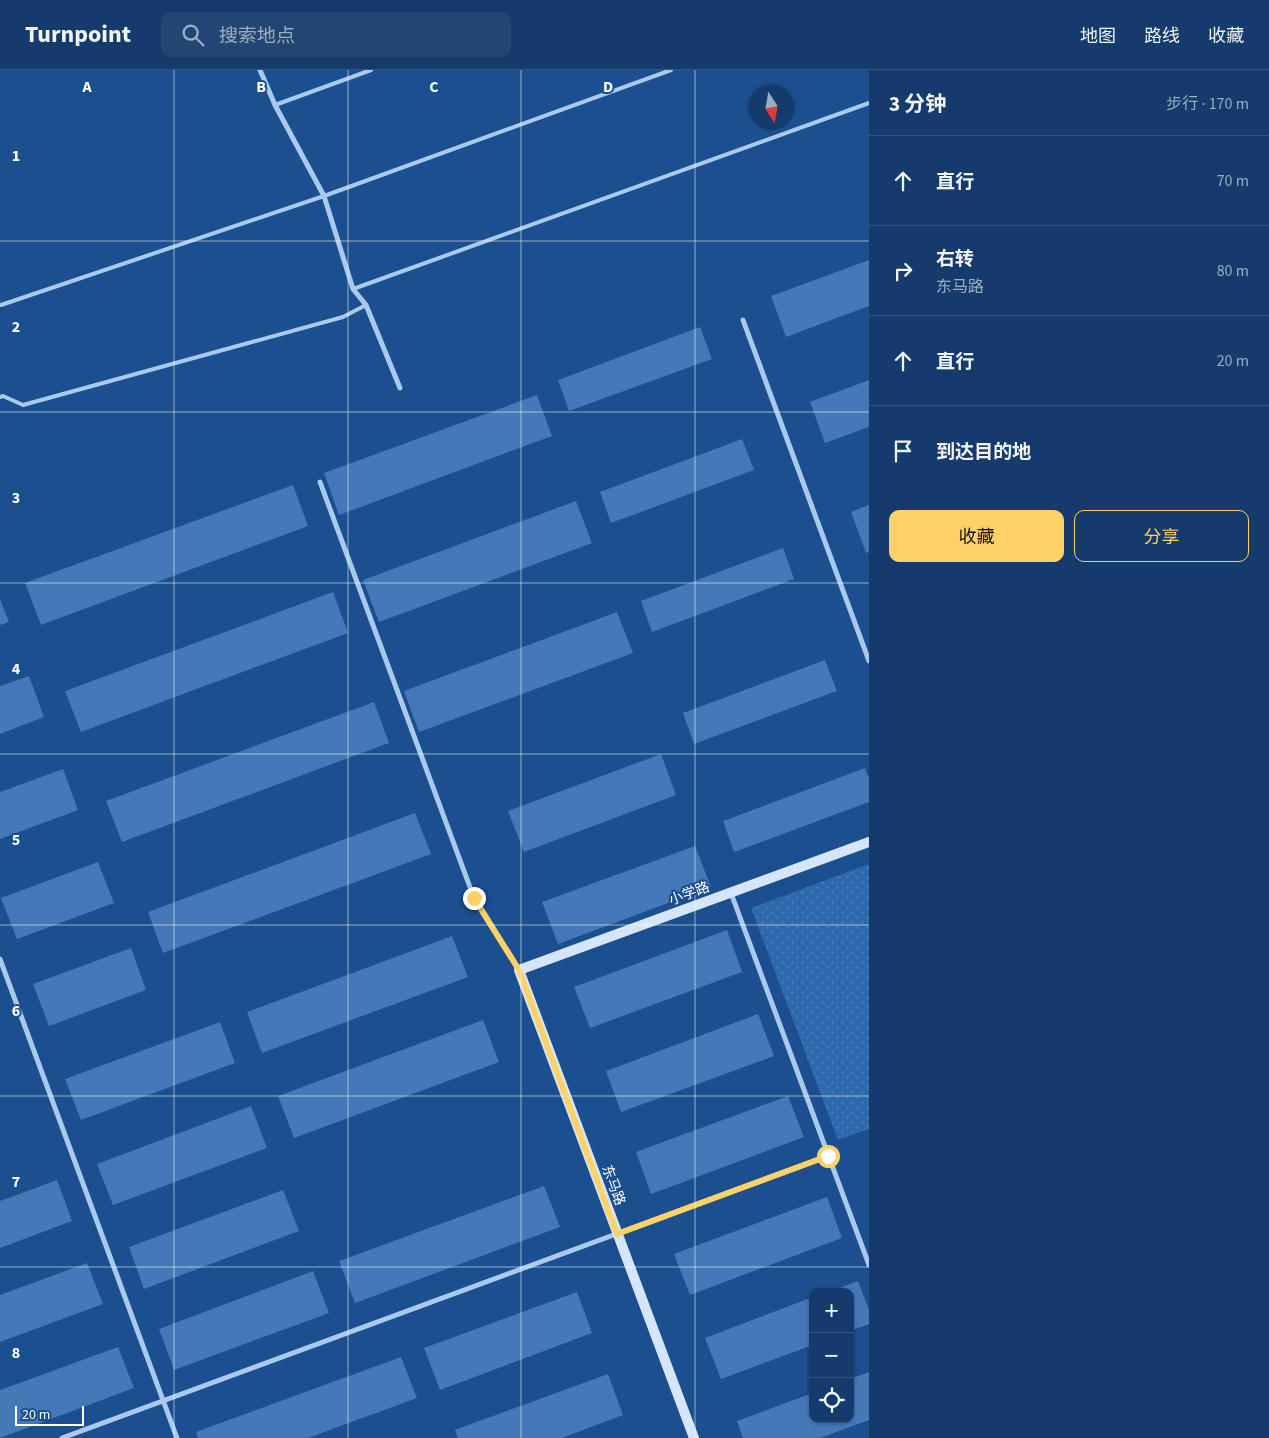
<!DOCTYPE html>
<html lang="zh">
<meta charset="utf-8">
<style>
body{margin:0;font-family:"Source Sans 3","Noto Sans SC",sans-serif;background:#214673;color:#f1f3f6}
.controls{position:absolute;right:15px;bottom:15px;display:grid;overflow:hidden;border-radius:10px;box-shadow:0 1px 4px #0004}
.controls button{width:45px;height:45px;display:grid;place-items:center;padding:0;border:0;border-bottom:1px solid #33557e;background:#143b6b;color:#f1f3f6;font:25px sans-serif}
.compass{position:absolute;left:749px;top:15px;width:45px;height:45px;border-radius:50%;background:#143b6b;box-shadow:0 1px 4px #0004;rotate:169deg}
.scale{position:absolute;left:15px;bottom:12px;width:69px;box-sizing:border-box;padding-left:5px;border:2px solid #fff;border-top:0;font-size:14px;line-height:18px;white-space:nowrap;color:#fff;-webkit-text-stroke:4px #1b4f8f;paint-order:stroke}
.stop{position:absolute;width:15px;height:15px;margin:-11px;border:4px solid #ffd166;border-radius:50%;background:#fff}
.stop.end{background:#ffd166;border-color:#fff;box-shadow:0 1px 5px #0008}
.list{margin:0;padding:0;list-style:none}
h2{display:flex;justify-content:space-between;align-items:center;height:65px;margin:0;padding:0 20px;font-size:21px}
h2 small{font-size:16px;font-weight:400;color:#9dadc1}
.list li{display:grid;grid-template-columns:32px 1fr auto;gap:15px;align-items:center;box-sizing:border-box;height:90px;padding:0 20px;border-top:1px solid #33557e}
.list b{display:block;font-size:19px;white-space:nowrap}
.list p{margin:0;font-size:16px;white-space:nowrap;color:#9dadc1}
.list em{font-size:16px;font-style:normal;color:#9dadc1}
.actions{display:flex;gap:10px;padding:15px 20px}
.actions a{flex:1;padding:11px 0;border:1px solid #ffd166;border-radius:10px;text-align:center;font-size:18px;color:#ffd166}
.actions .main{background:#ffd166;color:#111}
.icon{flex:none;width:28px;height:28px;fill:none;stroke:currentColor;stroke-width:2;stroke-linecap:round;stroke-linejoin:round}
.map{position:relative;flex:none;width:869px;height:1368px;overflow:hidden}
header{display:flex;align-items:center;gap:30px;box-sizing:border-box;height:70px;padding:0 25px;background:#143b6b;border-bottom:1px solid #33557e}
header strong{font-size:24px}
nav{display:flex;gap:28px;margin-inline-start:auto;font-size:18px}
.search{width:350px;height:45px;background:#214673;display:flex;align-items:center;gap:12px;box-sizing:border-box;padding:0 18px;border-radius:10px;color:#9dadc1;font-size:19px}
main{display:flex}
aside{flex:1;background:#143b6b}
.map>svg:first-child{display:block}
.garden{fill:url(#garden-dots)}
.building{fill:#4478b7}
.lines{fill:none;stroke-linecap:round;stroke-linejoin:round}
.lane{stroke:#a9c9ee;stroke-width:4}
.street{stroke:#a9c9ee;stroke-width:5}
.secondary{stroke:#d6e6fa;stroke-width:10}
.route{stroke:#ffd166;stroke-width:6}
.grid{fill:none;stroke:#fff;stroke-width:1;stroke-opacity:0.55}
.labels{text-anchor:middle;stroke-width:4;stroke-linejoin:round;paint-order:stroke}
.street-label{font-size:14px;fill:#fff;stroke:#1b4f8f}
.grid-label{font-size:16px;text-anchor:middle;font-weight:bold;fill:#fff;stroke:#1b4f8f;stroke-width:4;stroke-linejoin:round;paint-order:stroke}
</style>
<header>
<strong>Turnpoint</strong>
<div class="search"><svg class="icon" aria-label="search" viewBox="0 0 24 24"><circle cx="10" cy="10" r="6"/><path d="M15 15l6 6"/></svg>搜索地点</div>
<nav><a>地图</a><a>路线</a><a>收藏</a></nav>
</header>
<main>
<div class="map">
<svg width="869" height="1368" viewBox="0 0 869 1368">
<defs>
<pattern id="garden-dots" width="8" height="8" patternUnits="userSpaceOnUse" patternTransform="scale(1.25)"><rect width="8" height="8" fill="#2e69ad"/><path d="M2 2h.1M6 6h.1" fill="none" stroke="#4d80b9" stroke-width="1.8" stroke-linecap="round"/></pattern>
</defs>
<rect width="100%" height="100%" fill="#1b4f8f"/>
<!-- garden -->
<path class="garden" d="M869,794V1059L838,1070L751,838Z"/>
<!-- building -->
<path class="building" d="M869,190V236L786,267L771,226Z
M700,257L712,289L569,341L558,310Z
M869,310V357L825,373L810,332Z
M537,325L552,366L339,445L324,403Z
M742,369L754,400L611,453L600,422Z
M293,415L308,456L41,555L25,513Z
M576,431L592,473L379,552L363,510Z
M869,435V482L866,483L851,442Z
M783,478L794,509L652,562L641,531Z
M333,522L348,563L81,662L65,621Z
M0,529L9,552L0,555Z
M617,542L633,583L419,662L404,621Z
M825,590L837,621L694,674L683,643Z
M29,606L44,647L0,664V616Z
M374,632L389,673L122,772L106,731Z
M661,684L676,725L524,782L508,741Z
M865,698L869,708V732L734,782L723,751Z
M63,699L78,740L0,769V722Z
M415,743L431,784L163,883L148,842Z
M695,776L711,817L558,874L542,832Z
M98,792L114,833L17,869L1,828Z
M727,860L742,902L590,958L574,917Z
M452,866L468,907L262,983L247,942Z
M131,878L146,920L49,956L33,914Z
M758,944L774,986L621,1042L606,1001Z
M483,950L499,992L294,1068L278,1026Z
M220,952L235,993L81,1050L65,1009Z
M788,1026L804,1067L651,1124L636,1082Z
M251,1036L267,1078L113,1135L97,1094Z
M57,1110L72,1151L0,1178V1131Z
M544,1116L560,1157L355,1233L339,1191Z
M283,1120L299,1161L144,1219L129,1177Z
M827,1127L842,1168L690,1225L674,1184Z
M87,1193L103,1234L0,1272V1225Z
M313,1201L329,1243L174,1300L159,1259Z
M858,1211L869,1240V1254L850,1261V1222H829Z
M577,1222L592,1263L440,1320L424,1278Z
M813,1227V1275L721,1309L705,1268Z
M118,1277L134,1318L0,1368V1320Z
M401,1287L417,1328L308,1368H198L196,1362Z
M869,1302V1350L820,1368H743L737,1351L813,1323V1349H850V1309Z
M608,1304L623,1345L562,1368H458L455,1360Z"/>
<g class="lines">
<!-- lane -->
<path class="lane" d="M275,35L371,0
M353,219L869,33
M1,235L324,126L671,0
M0,327L3,326L23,335L343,247L366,235"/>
<!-- street -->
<path class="street" d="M260,0L275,35L324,126L353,219L366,235L400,318
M743,250L869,591
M320,412L474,828L519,900
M731,823L869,1195
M0,889L177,1368
M62,1368L828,1086"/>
<!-- secondary -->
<path class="secondary" d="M694,1368L519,900L869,772"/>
</g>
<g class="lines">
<!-- route -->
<path class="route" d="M474,828L519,900L617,1164L828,1086"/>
</g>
<!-- grid -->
<path class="grid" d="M174,0V1368M348,0V1368M521,0V1368M695,0V1368M0,171H869M0,342H869M0,513H869M0,684H869M0,855H869M0,1026H869M0,1197H869"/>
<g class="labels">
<!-- street labels -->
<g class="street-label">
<text transform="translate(689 823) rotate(-20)" y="5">小学路</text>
<text transform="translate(614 1115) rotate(70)" y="5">东马路</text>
</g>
</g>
<g class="grid-label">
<text x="87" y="22">A</text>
<text x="261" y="22">B</text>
<text x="434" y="22">C</text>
<text x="608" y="22">D</text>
<text x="16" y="91">1</text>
<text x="16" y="262">2</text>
<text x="16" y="433">3</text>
<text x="16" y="604">4</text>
<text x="16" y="775">5</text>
<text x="16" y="946">6</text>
<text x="16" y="1117">7</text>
<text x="16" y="1288">8</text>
</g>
</svg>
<div class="controls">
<button>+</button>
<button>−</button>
<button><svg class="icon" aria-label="locate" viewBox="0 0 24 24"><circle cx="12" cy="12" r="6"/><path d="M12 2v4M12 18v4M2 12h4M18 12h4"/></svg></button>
</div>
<svg class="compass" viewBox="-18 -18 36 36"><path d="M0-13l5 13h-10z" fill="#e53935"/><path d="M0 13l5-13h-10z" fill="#9dadc1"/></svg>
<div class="scale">20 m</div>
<div class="stop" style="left:828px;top:1086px"></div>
<div class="stop end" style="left:474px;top:828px"></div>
</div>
<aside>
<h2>3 分钟<small>步行 · 170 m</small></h2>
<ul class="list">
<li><svg class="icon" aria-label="ahead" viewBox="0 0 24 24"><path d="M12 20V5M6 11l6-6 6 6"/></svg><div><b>直行</b></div><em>70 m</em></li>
<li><svg class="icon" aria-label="right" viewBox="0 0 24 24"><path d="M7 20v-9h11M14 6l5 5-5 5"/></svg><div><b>右转</b><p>东马路</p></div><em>80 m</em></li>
<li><svg class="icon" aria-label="ahead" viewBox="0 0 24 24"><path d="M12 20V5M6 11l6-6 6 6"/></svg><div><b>直行</b></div><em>20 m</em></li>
<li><svg class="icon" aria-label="arrive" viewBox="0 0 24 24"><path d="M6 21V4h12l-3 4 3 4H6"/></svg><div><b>到达目的地</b></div></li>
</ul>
<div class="actions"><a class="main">收藏</a><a>分享</a></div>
</aside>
</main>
